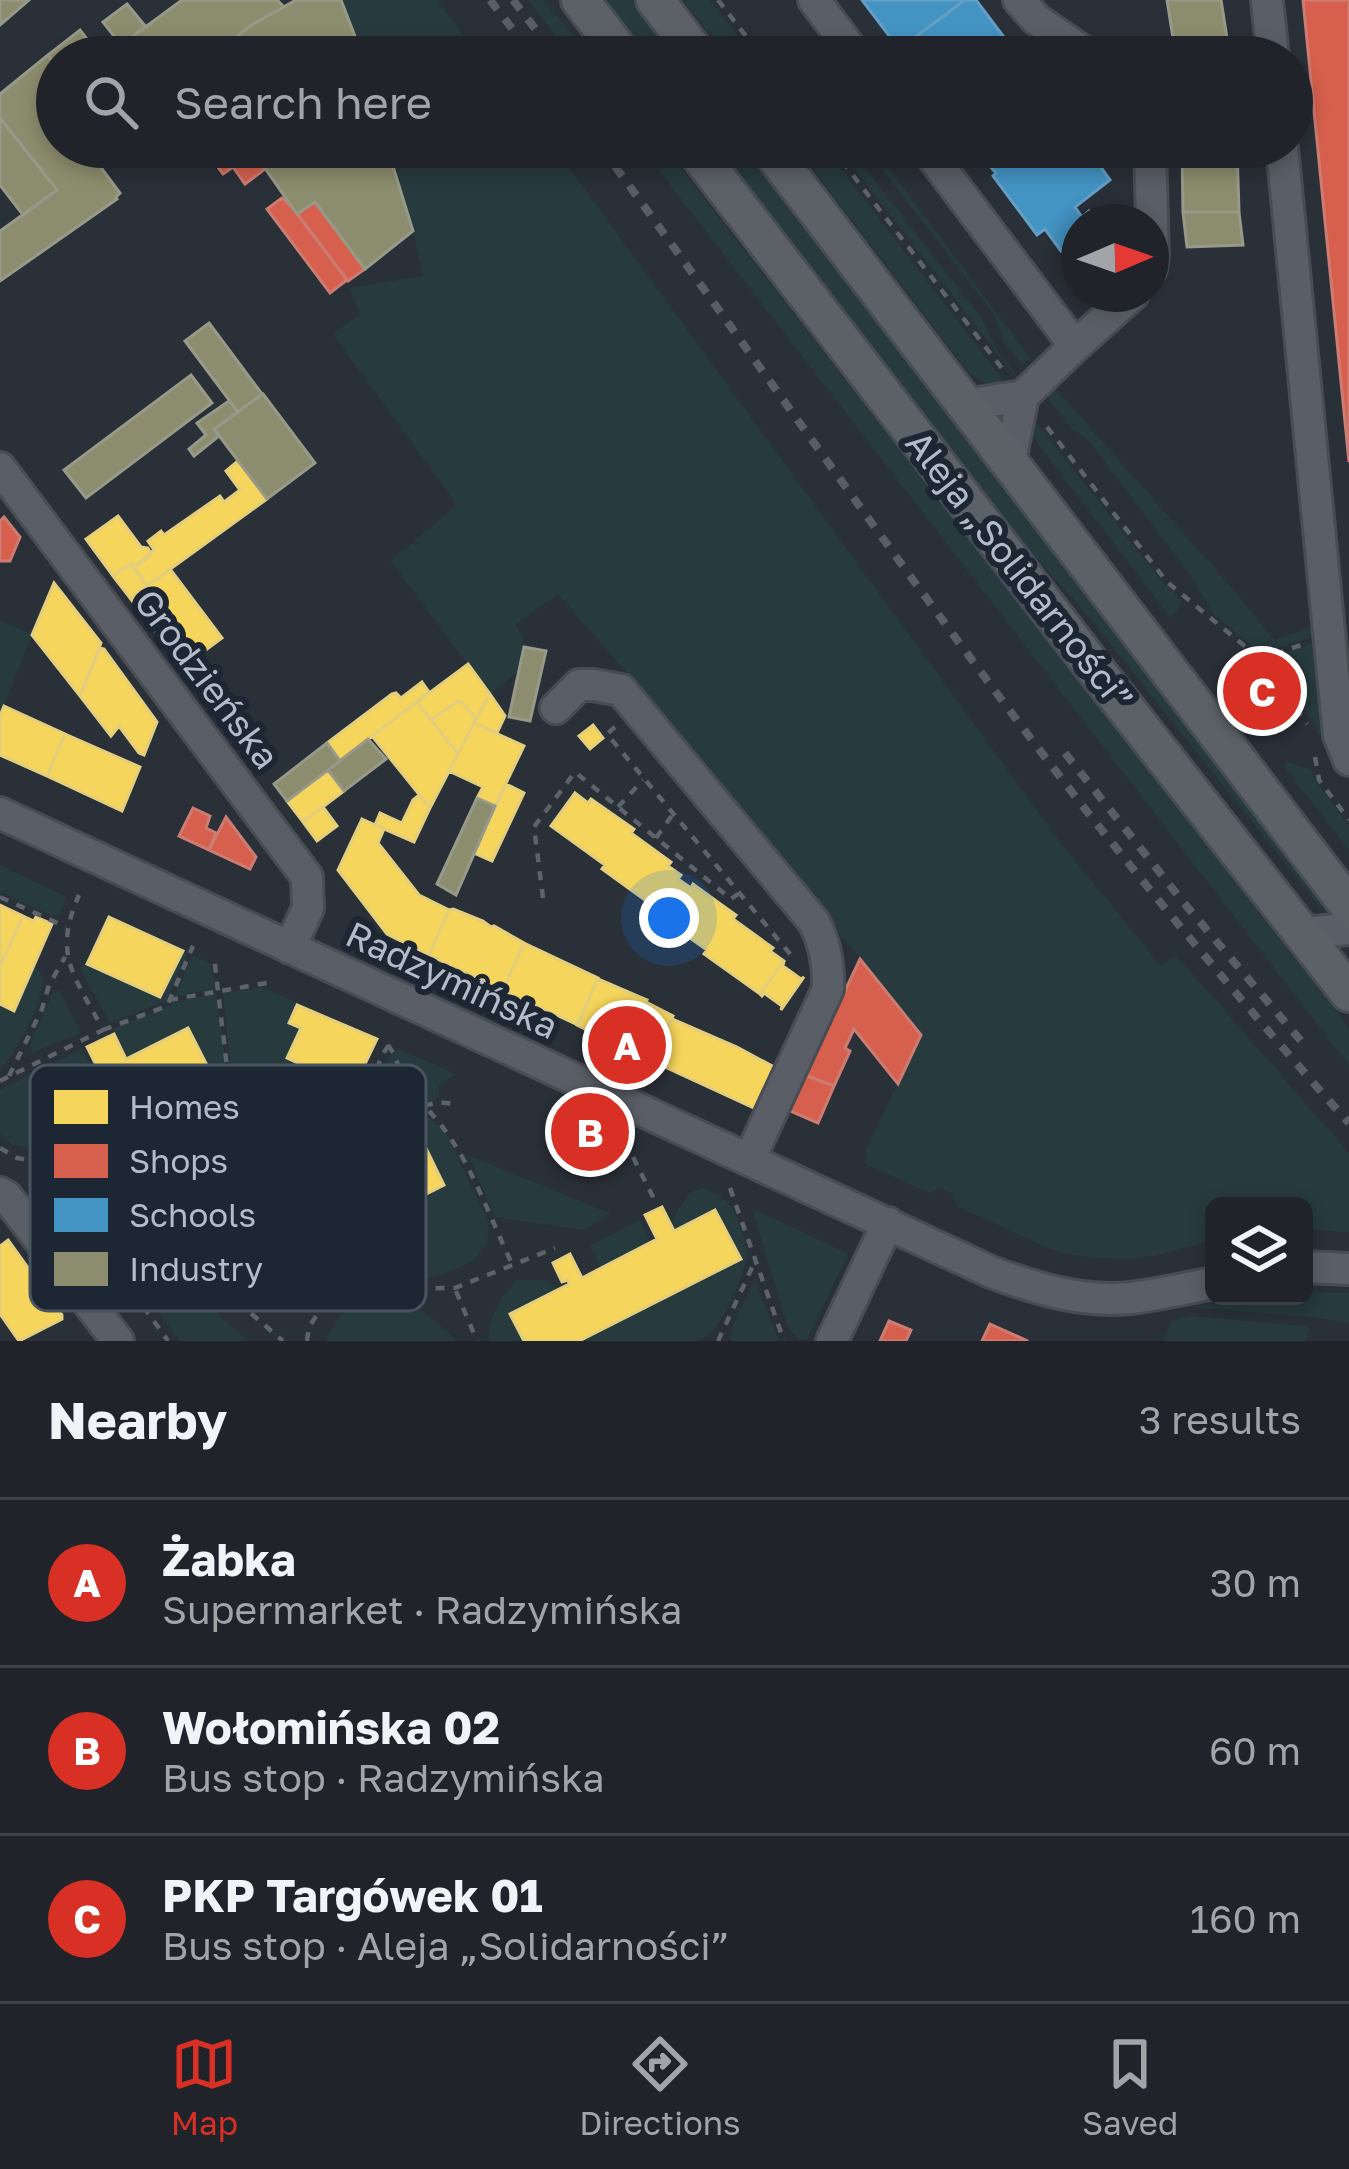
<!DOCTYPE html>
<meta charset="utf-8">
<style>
body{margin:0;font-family:"Golos Text",sans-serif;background:#282c32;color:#f1f3f6}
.controls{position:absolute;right:36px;bottom:36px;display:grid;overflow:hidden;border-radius:18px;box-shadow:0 6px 18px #0003}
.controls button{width:108px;height:108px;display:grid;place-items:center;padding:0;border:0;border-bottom:3px solid #3d4147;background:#20242a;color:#f1f3f6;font:60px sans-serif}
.compass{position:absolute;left:1061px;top:204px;width:108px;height:108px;border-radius:50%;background:#20242a;box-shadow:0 6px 18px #0003;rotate:88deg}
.you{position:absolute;left:669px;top:918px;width:42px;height:42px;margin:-30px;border:9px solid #fff;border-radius:50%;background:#1a73e8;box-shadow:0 0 0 18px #1a73e833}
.badge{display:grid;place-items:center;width:78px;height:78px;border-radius:50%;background:#d93025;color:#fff;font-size:39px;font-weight:700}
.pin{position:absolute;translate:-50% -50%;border:6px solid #fff;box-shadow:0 3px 12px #0006}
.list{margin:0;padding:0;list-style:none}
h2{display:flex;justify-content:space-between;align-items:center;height:156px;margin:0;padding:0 48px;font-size:51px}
h2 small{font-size:39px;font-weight:400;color:#a2a4a8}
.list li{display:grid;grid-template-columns:78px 1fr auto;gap:36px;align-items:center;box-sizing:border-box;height:168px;padding:0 48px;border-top:3px solid #3d4147}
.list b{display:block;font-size:45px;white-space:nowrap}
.list p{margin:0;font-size:39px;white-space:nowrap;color:#a2a4a8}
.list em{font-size:39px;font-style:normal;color:#a2a4a8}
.icon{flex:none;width:66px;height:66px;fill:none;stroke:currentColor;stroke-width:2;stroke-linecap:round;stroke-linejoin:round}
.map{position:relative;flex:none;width:1349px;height:1341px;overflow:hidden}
.search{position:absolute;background:#20242a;box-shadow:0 6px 18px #0003;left:36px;right:36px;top:36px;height:132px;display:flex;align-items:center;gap:30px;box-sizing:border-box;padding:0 42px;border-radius:66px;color:#a2a4a8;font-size:45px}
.sheet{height:660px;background:#20242a}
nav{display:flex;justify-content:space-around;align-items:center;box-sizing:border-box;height:168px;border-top:3px solid #3d4147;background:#20242a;font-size:33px;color:#a2a4a8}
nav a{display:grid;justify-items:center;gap:6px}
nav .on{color:#d93025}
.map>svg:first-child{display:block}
.green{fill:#273a3e}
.homes{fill:#f6d55c;stroke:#e2ce7d;stroke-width:3}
.shops{fill:#d6604d;stroke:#cc7c72;stroke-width:3}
.schools{fill:#4393c3;stroke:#659fc5;stroke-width:3}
.industry{fill:#8c8c6e;stroke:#989a89;stroke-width:3}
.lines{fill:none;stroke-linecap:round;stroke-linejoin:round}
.minor-casing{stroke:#484c53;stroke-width:36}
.major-casing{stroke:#484c55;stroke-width:42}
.path{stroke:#5d636a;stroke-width:4.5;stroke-dasharray:9 9;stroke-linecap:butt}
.minor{stroke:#5a5e66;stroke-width:30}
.major{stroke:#5c6168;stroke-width:36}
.rail{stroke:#595d64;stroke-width:8;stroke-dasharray:12 12;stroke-linecap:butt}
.labels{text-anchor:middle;stroke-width:12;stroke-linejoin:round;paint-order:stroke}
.street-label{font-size:36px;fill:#b4bcc9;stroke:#1d2633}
.key{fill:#1d2633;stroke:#4a5360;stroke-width:3}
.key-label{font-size:33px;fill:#b4bcc9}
</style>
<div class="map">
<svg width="1349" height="1341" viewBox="0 0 1349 1341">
<rect width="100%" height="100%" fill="#2a3038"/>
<!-- green -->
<path class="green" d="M341,0H436L482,57H363Z
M528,0H543L592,57H572Z
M605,0H632L676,57H648Z
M683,0H710L754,57H727Z
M387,147H554L1062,845L1161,966L1176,955L1349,1153V1233L1304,1228V1206H1214V1240L1154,1256L1129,1259L1094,1258L1057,1252L957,1206L953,1194L939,1187L930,1193L865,1164L867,1147L921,1035L670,722L558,594L515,625L524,638L518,672L490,694L391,561L457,505L333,334L360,314L350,288L423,276L413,231Z
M641,147H664L1349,1028V1065Z
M718,147H745L1322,900L1326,910L1319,906L1087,614L1015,535Z
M796,147H824L1007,385L985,383L969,373Z
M838,147H849L982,319L998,352L1019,378L1017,379Z
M865,147H873L1030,358L1022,365L1004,342L994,314Z
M1053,386L1232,588L1274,640L1312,627L1314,636L1261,654L1214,614L1188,572L1089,441L1070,427L1044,392Z
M1032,417L1160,579L1182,601L1177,612L1170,617L1036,441L1031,426Z
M0,620L32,635L0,716Z
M1316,642L1324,730L1318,735L1315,725L1266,659Z
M1288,762L1312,770L1313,777L1349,826V850L1283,765Z
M0,865L67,897L59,915L52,916L0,892Z
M183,951L188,953L166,1001L110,1023L80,968L87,964L160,997Z
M193,955L211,964L215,988L174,997Z
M34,966C40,973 43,974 43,983C42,1002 15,1057 0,1070V1004L14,1010Z
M262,987L298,1003L289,1022L301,1028L287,1058L337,1081L333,1090L349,1096L363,1068L368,1071L371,1117C314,1144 317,1148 258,1123L253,1134L227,1125L223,1136L204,1128L227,1092L232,1078L223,993Z
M59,990L81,1033L32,1053L30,1044L52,994Z
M215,993C219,1017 231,1066 220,1087C213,1101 200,1112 193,1126C184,1143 183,1164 166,1174L13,1145L0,1134V1090L82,1049L96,1073L45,1099L59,1127L56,1129L66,1147L89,1140L213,1079L188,1029L126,1059L112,1029L172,1005V1003Z
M399,1049L456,1074L439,1085V1098L400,1113L378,1105C377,1080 378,1064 399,1049Z
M417,1115L430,1118L447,1135L489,1223L487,1245L474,1260L445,1274L419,1279L268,1282L237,1268L226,1248V1230L242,1199L321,1156L330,1174L334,1172L338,1178L279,1208L298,1254L320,1244L322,1247L444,1186L420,1137L351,1171L338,1147Z
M468,1155L611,1214L583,1230L495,1217Z
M702,1188C737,1198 739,1222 748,1253C742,1279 723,1332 697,1341H579L740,1260L715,1210L674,1231L670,1224L689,1193Z
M752,1208L848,1254L807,1340H800L788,1328Z
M639,1220L651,1242L601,1268L590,1246Z
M163,1271L172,1272L248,1341H180L150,1300Z
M517,1280H546L558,1290L511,1314L524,1341H489C487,1318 501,1297 517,1280Z
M756,1283L779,1341H731L732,1328L752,1284Z
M1304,1292L1349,1293V1323L1311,1317L1190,1307L1254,1296H1304Z
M377,1296C411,1296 433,1319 457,1341H326C334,1317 352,1302 377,1296Z
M1190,1316L1309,1326L1306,1341H1163L1172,1320Z"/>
<!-- homes -->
<path class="homes" d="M238,461L267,499L147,586L133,568L154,550L148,541L161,531L164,535L220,496L224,502L240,490L226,471Z
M118,516L141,547L148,548L150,552L149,557L133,568L131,563L113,576L86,539Z
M131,563L147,586L130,598L113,576Z
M170,569L222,638L183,667L130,598Z
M54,583L101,643L80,696L32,635Z
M100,648L104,649L157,722L144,755L139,753L119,726L111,736L80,696Z
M468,664L490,694L476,719L463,703L458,701L431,720L417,702Z
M422,682L429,692L340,761L327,743L392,694L396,693L401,698Z
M490,694L505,716L497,733L474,723Z
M458,701L463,703L476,719L458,754L431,720Z
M417,702L458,754L430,808L372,736Z
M4,706L65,734L47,776L0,755V716Z
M474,723L524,746L495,806L477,798L483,787L449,771Z
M593,725L603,738L590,749L579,736Z
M65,734L140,767L122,811L47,776Z
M328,770L344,791L303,822L287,801Z
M506,784L524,793L492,861L474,853Z
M575,793L588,803L591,799L634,829L631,833L671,862L668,866L681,875L678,879L691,888L693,884L719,903L736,915L733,919L773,948L770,951L784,961L760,994L704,954L707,950L653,912L656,908L602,869L605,865L551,826Z
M419,795L430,808L414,842L375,825L380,813L402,823L413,800Z
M323,807L337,826L317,841L303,822Z
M362,819L384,829L378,843L419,895L449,910L429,955L387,934L338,870Z
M0,905L23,916L0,967Z
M453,909L483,921L491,927L494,926L524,943L503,990L429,955L449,910Z
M23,916L34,921L36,917L52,924L14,1011L0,1004V967Z
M109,917L183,951L160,997L87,964Z
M524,943L598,978L578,1025L503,990Z
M784,961L783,966L801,979L804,977L781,1010L782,1006L764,993L762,996L760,994Z
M598,979L647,1000L646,1002L673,1016L652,1062L577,1025Z
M297,1005L377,1039L349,1097L332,1089L337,1081L287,1058L301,1028L289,1023Z
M672,1019L737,1047L774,1067L754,1108L652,1061Z
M188,1028L214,1079L88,1140V1138L65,1147L45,1099L105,1069L103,1064L97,1067L87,1047L114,1034L126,1059Z
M420,1136L444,1185L321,1247L320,1244L298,1255L288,1236L292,1234L279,1208L338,1178L334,1172L330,1175L321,1156L338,1147L351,1171Z
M662,1207L674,1231L715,1210L741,1259L579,1341H524L510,1314L569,1284L568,1280L562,1282L553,1263L570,1254L582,1278L601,1268L657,1239L645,1215Z
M8,1240L62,1315V1319L19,1341L0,1314V1246Z"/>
<!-- shops -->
<path class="shops" d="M1303,0H1349V462Z
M203,147H250L265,169L245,184L233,167L223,174Z
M282,198L293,208L347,280L330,293L267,209Z
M315,202L365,269L348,281L297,214Z
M4,517L20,537L10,561H0V521Z
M193,808L210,816L206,828L216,833L209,850L179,836Z
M226,817L256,857L250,869L209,850Z
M860,959L921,1035L898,1084L854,1029L845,1048L850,1051L834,1086L805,1075Z
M805,1075L834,1086L818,1123L788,1110Z
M889,1321L911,1330L906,1341H880Z
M990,1324L1028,1341H982Z"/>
<!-- schools -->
<path class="schools" d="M862,0H965L899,49Z
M965,0H976L1019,57H905L899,49Z
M972,147H1105L1093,156L1110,180L1075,207L1082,217L1089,211L1097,222H1079V237L1061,251L1045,229L1037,235L993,176L996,173L988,164L986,166Z"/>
<!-- industry -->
<path class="industry" d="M0,0H29L0,25Z
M182,0H277L284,7L253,24L209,57H130L121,45Z
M296,0H341L363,57H209L253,24Z
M1167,0H1221L1230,57H1176Z
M127,4L146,27L121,45L103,22Z
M80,30L101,57H57V68L48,55Z
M48,55L57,68V147H114L118,153L99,165L120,193L116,197L117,199L0,281V231L57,190L0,118V94Z
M0,118L57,190L23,215L0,185Z
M264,147H387L413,231L365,269L315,202L297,214L255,154Z
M1182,147H1237L1239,212H1183Z
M1183,212H1239L1243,245L1187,247Z
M209,323L262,394L238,412L185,341Z
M191,375L212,403L86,498L64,470Z
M263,394L315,463L267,499L214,429Z
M229,401L238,412L214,429L219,436L194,456L189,449L206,435L197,423Z
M524,647L546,651L530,721L509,717Z
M368,739L386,759L344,791L328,770Z
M327,743L340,761L287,801L274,784Z
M477,798L495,806L456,895L437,884Z"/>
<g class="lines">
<defs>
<path id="minor" d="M814,0L857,57
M1019,0L1037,20L1091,57
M1267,0L1273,57
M925,147L1075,346L1023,396L1010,461
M1150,147L1153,256L1151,269
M1282,147L1339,735L1349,760
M1075,346L1133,294
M966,405L1023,396
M0,468L307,877L308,908L290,948
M556,708L579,685H593L621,690L814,922C825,943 829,965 828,989L749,1160
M0,813L991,1272C1034,1288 1082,1303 1130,1298C1158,1295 1186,1288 1214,1283
M1302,933L1349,929
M0,1193L6,1196L118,1341
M1304,1267L1349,1269
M832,1341L888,1223"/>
<path id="major" d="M580,0L624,57
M655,0L699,57
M693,147L1091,664L1349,993
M768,147L1349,906"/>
</defs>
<!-- minor casing -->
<use href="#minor" class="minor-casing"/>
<!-- major casing -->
<use href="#major" class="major-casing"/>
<!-- path -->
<path class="path" d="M718,0L762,57
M831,147L1004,371
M1047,427L1167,582L1259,658L1307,724
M1224,672L1301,645
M615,727L607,734L796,961
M1315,757L1319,780L1349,820
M618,807L643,780
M656,838L673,814
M0,897L66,927
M543,898L534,827L575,772L731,899L738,894
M169,1000L272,982
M103,1030L167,1006L193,946
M388,1045L394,1054L415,1110
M9,1076L42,1009L49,985L65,957
M0,1081L103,1030C75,976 52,956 79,895
M424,1106L438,1102L454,1104
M375,1123C373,1091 371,1065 393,1040
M625,1141L655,1201
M0,1148L17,1158L171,1187L311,1151L375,1123L424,1106C466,1146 488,1214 513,1266
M39,1160L168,1341
M199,1179L198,1126L224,1090L228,1076L214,957
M730,1188L784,1341
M156,1255L224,1290L455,1288L555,1248
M209,1280C222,1241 223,1215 218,1174
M224,1290L283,1341
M456,1291L477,1341
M144,1309L171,1187
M307,1341L309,1327L334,1289
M718,1341L756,1259"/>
<!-- minor -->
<use href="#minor" class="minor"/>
<!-- major -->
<use href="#major" class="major"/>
<!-- rail -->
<path class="rail" d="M490,0L534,57
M513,0L557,57
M601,147C762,367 917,593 1085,809C1170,916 1258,1021 1349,1123
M1065,753L1184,903L1301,1041"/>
</g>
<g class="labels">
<!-- street labels -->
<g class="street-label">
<text transform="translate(1020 571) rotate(52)" y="13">Aleja „Solidarności”</text>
<text transform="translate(207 679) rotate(53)" y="13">Grodzieńska</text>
<text transform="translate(452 980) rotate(25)" y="13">Radzymińska</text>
</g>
</g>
<!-- legend -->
<rect x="30" y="1065" width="396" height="246" rx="18" class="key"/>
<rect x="54" y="1090" width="54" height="34" fill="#f6d55c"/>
<rect x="54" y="1144" width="54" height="34" fill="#d6604d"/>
<rect x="54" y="1198" width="54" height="34" fill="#4393c3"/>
<rect x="54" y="1252" width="54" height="34" fill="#8c8c6e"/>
<g class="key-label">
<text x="129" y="1119">Homes</text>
<text x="129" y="1173">Shops</text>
<text x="129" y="1227">Schools</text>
<text x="129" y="1281">Industry</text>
</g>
</svg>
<div class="controls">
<button><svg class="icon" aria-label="layers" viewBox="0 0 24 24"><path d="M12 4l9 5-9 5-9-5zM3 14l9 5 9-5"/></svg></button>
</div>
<svg class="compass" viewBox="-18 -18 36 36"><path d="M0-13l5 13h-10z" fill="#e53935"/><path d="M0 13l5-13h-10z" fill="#a2a4a8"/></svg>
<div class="you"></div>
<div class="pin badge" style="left:627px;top:1045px">A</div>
<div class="pin badge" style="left:590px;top:1132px">B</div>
<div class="pin badge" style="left:1262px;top:691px">C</div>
<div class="search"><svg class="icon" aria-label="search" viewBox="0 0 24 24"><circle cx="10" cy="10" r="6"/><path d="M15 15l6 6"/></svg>Search here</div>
</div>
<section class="sheet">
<h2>Nearby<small>3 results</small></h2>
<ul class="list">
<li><span class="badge">A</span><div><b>Żabka</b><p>Supermarket · Radzymińska</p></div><em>30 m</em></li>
<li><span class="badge">B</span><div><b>Wołomińska 02</b><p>Bus stop · Radzymińska</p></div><em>60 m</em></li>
<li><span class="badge">C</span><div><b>PKP Targówek 01</b><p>Bus stop · Aleja „Solidarności”</p></div><em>160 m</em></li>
</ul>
</section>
<nav>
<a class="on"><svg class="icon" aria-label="map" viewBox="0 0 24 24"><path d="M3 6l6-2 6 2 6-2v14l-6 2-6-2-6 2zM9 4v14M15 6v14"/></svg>Map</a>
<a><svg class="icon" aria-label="directions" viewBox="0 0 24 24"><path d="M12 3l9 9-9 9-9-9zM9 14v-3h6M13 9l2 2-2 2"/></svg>Directions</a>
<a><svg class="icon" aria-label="saved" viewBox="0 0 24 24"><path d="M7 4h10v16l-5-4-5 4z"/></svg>Saved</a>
</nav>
